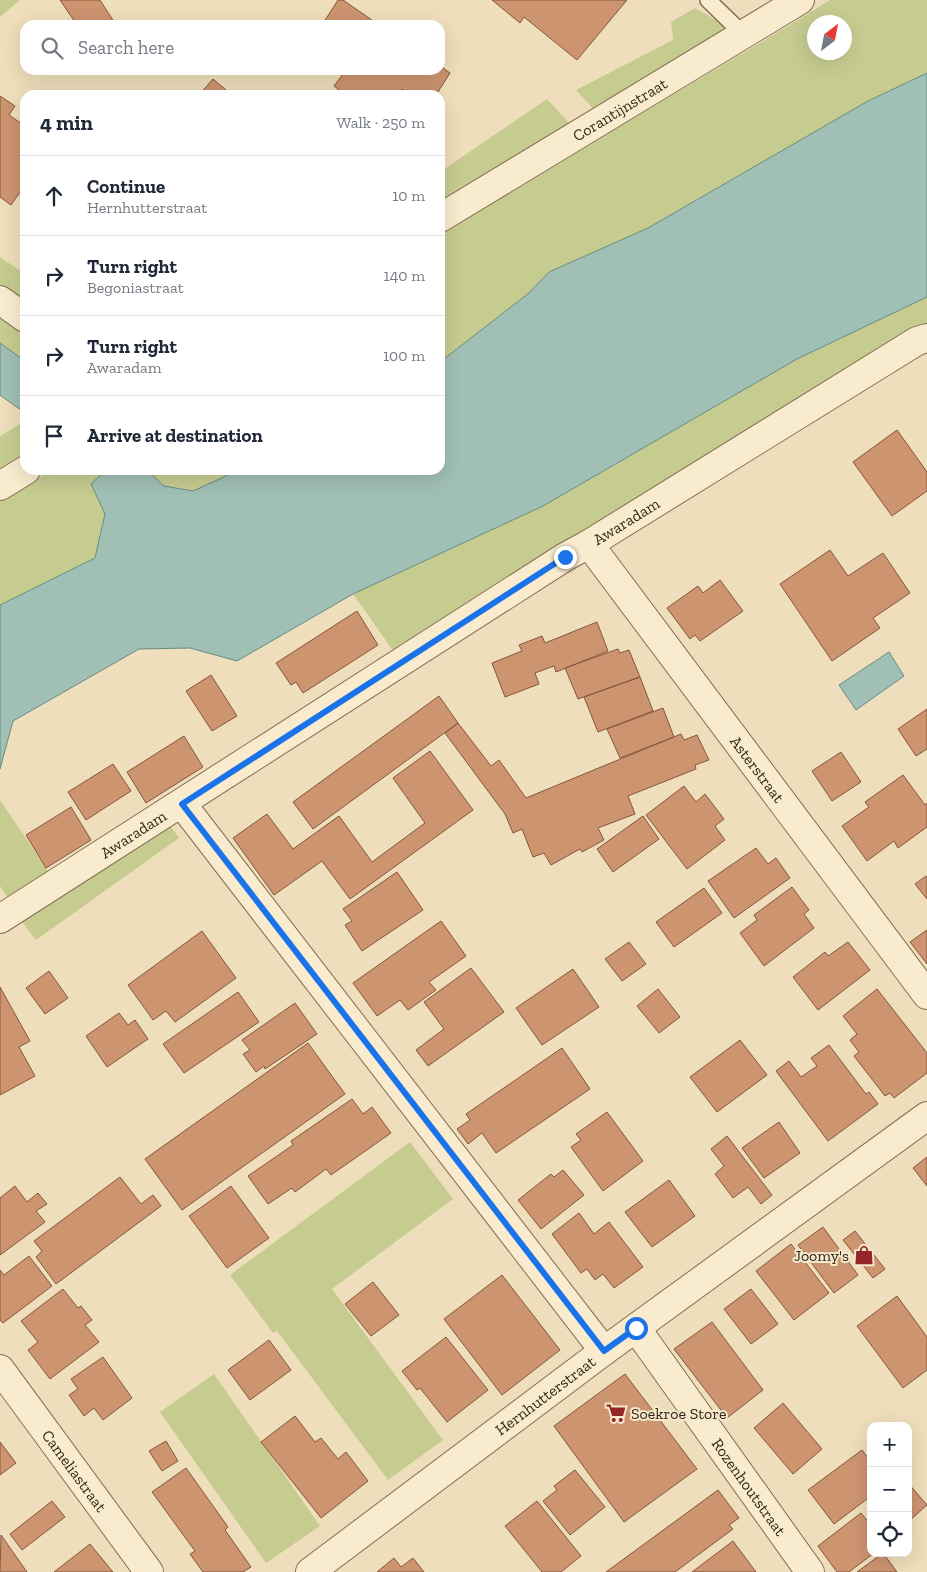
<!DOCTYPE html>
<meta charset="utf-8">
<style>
body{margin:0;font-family:"Zilla Slab",serif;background:#f2f2f3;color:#1f2937}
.controls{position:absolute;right:15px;bottom:15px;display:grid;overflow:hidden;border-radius:10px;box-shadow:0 5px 20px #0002}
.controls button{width:45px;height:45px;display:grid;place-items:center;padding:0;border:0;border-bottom:1px solid #e0e1e3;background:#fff;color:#1f2937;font:25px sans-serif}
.compass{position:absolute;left:807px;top:15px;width:45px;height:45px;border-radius:50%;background:#fff;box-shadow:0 5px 20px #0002;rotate:32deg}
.stop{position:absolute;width:15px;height:15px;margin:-11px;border:4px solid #1a73e8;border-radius:50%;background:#fff}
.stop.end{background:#1a73e8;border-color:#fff;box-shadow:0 1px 5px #0008}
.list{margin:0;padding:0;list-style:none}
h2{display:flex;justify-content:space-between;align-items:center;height:65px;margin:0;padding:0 20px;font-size:21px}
h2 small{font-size:16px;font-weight:400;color:#747a83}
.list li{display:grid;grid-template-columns:32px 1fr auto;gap:15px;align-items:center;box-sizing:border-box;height:80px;padding:0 20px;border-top:1px solid #e0e1e3}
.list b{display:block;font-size:19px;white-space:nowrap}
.list p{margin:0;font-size:16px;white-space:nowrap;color:#747a83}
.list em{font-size:16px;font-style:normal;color:#747a83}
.icon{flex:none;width:28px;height:28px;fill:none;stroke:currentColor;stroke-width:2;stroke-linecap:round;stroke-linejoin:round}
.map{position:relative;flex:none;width:927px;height:1572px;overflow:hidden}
.search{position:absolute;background:#fff;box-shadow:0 5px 20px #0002;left:20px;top:20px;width:425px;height:55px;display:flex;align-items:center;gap:12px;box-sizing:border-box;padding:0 18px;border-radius:15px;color:#747a83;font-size:19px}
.panel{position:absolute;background:#fff;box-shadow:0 5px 20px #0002;left:20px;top:90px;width:425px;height:385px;border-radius:15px}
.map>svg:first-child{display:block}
.green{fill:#c6cc90;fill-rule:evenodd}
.water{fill:#a0bfb5;stroke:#678c82}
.building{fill:#cd9470;stroke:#85563b}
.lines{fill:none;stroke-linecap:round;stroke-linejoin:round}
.service-casing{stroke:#856d55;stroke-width:18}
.minor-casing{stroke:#856d55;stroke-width:30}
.tertiary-casing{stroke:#856d55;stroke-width:30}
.service{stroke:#f9ebce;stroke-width:15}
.minor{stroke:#f9ebce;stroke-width:28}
.tertiary{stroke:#f9ebce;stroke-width:28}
.route{stroke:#1a73e8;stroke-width:6}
.labels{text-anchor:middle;stroke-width:4;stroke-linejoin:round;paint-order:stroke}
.street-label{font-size:16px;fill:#34261a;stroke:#f5e8cb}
.poi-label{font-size:16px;fill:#34261a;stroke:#f5e8cb;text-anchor:end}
</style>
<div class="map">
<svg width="927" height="1572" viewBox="0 0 927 1572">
<rect width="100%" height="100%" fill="#eedebb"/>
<!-- green -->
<path class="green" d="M0,0H20L0,17Z
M830,0H927V73L868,101L648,228L549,272L529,293L440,362V234C569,153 702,80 830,0ZM814,22H844V52H814Z
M695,8L734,30L595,111L576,90L673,40L671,22Z
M547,99L572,126L440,206V172Z
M0,257L25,274V307L0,290Z
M927,297V330L394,652L353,594L543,506L797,359Z
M0,309L25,326V361L0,343Z
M25,421V454L0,469V436Z
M51,470H106L91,484L105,514L95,558L0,605V501Z
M147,470H239L194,491L164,486Z
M0,800L48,871L7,897L0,886Z
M168,823L179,838L36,940L22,922Z
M410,1142L453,1199L332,1289L443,1440L388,1480L277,1331L273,1333L230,1275Z
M214,1374L320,1526L266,1563L160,1412Z"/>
<!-- water -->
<path class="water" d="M927,73V297L797,359L543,506L353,594L237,661L190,648L139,649L13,721L0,769V605L95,558L105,514L91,484L106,470H147L164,486L193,491L239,470H440V362L529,293L549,272L648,228L868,101Z
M0,343L25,361V413L0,395Z
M889,652L904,676L856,710L839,685Z"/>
<!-- building -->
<path class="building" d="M60,0H100L116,25H77Z
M338,0H343L379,25H322Z
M492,0H627L577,60L524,17L520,23Z
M440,66L450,73L436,95H410L402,89L398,95H345L334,86L346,70H440Z
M213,79L232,95H199Z
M0,96L15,106L9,115L25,126V185L11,205L0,197Z
M897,430L927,472V491L892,516L853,462Z
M830,550L848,576L883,553L910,593L873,618L880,628L832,661L780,584Z
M720,580L743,611L700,641L695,635L690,639L667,608L698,586L703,593Z
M357,611L378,645L303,693L296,682L291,685L276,663Z
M597,622L608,651L556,672L554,666L535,673L539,684L505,697L492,663L522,651L519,645L542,636L545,643Z
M618,649L620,653L629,650L640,677L578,699L565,668Z
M211,675L237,716L212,731L186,691Z
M640,677L653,711L598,732L584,697Z
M439,696L458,723L313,829L293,802Z
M663,708L674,737L620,758L607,729Z
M927,709V749L916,756L898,729Z
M458,723L491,766L499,760L526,798L681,734L684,740L697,735L709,760L695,765L696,769L628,796L635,814L598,828L604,840L582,852L580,849L551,865L544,853L533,857L522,829L513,833L505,814L445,733Z
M184,736L203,767L146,803L127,772Z
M430,751L473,810L350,899L322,861L274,895L233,838L267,814L293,849L339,816L372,862L425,823L393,778Z
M841,752L861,782L832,801L812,771Z
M113,764L131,791L86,820L68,792Z
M903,775L925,805L927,803V827L898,848L894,841L867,861L842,826L869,807L865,802Z
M684,786L696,802L705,794L724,819L715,826L725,840L687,869L646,815Z
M71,807L91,840L46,868L26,835Z
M643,816L659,839L613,872L597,849Z
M756,848L768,864L776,858L790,878L734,918L708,881Z
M397,872L423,910L362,951L345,925L352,921L343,909Z
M926,876L927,877V899L915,884Z
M792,887L809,910L804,914L814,928L764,966L740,933L757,920L754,915Z
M704,888L722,913L674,947L656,922Z
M441,921L466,956L429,982L436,990L408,1010L400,1000L377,1016L353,983Z
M927,930V964L910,942Z
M202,931L236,978L175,1022L166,1011L153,1020L128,985Z
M629,942L646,964L622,981L605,959Z
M848,942L870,970L818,1010L793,977L825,952L828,956Z
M471,968L504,1012L428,1066L416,1050L444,1029L424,1002Z
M573,969L599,1007L542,1045L516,1008Z
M49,971L68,998L45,1014L26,988Z
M0,987L30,1041L19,1047L35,1076L0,1095Z
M658,989L680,1017L659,1033L637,1006Z
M877,989L927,1053V1073L894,1098L890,1093L885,1096L854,1056L859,1052L850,1040L857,1034L843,1016Z
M238,992L259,1022L184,1073L163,1044Z
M295,1003L317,1034L265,1069L264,1066L256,1072L243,1054L250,1050L242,1040Z
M119,1013L128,1025L135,1020L148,1039L107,1067L86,1036Z
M740,1040L767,1075L717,1112L690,1077Z
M308,1043L345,1094L182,1210L145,1159Z
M829,1045L866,1094L869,1092L878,1104L828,1141L776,1071L789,1061L801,1077L817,1066L811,1058Z
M562,1048L590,1089L496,1153L482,1133L468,1144L457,1129L470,1120L466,1114Z
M352,1099L363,1114L372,1107L391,1133L331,1175L326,1169L295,1192L292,1188L268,1204L248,1176L293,1145L291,1141Z
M607,1112L643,1161L603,1191L571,1147L581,1140L576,1134Z
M779,1122L800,1153L764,1178L742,1148Z
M727,1136L772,1195L761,1204L748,1187L733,1198L715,1174L724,1166L711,1149Z
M927,1157V1186L913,1168Z
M563,1170L584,1195L541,1229L518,1200L551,1174L554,1177Z
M120,1177L141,1204L153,1195L161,1206L56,1284L36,1257L42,1251L34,1241Z
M669,1180L695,1216L652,1247L625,1212Z
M15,1186L27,1202L38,1193L47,1204L36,1211L45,1222L0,1255V1198Z
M231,1186L269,1238L227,1268L189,1216Z
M579,1213L594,1234L609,1222L643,1267L614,1288L603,1274L595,1280L587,1269L581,1273L552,1234Z
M823,1227L858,1275L834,1293L798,1245Z
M855,1231L885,1269L873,1278L843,1240Z
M791,1244L829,1293L794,1320L756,1271Z
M29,1256L52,1286L3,1323L0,1320V1270L4,1275Z
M502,1275L560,1350L502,1395L444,1319Z
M373,1282L399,1315L371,1336L345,1304Z
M63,1289L78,1308L81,1306L92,1320L85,1325L99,1342L50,1379L28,1350L38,1342L21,1321Z
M751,1289L778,1324L751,1344L724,1309Z
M897,1296L927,1337V1370L903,1388L857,1326Z
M712,1322L763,1390L727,1418L674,1349Z
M446,1337L488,1390L447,1422L420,1388L417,1390L402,1371Z
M269,1340L291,1370L250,1400L228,1370Z
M103,1357L132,1398L103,1420L94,1408L84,1416L69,1395L78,1389L71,1379Z
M625,1374L697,1469L624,1522L554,1426Z
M783,1403L822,1449L793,1474L754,1428Z
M295,1416L315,1442L321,1438L338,1459L346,1452L368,1481L321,1518L261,1442Z
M166,1441L178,1461L162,1471L149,1451Z
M0,1442L16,1463L0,1475Z
M862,1450L871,1462V1496L834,1524L808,1490Z
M186,1468L228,1527L225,1530L251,1567L243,1572H203L190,1554L195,1551L152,1492Z
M575,1470L605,1507L570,1535L543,1501L557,1490L554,1486Z
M908,1483L927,1505L908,1522Z
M718,1490L739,1518L729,1525L733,1529L675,1572H606Z
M52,1501L65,1517L22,1550L10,1534Z
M537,1501L581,1556L561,1572H542L505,1526Z
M861,1513L871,1525V1553H874L849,1572H837L818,1546Z
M1,1535L27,1572H0Z
M733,1541L756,1572H692Z
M90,1544L113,1572H54Z
M883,1553L897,1572H857Z
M394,1558L401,1567L413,1558L424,1572H377Z"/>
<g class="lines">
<defs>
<path id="service" d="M708,0L743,34"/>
<g id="minor">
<path d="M0,300L25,318"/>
<path id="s1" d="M589,544L927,995"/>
<path d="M182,804L604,1351"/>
<path id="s2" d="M0,919L565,557L589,544L917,341L927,338"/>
<path id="s3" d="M636,1328L810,1572"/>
<path id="s4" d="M0,1369L149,1572"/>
</g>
<g id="tertiary">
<path id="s5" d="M440,218L800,0"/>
<path d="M0,486L26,470"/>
<path id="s6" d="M310,1572L604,1351L927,1116"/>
</g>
</defs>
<!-- service casing -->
<use href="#service" class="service-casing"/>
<!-- minor casing -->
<use href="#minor" class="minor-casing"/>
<!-- tertiary casing -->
<use href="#tertiary" class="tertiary-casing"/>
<!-- service -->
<use href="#service" class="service"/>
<!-- minor -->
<use href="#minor" class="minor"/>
<!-- tertiary -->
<use href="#tertiary" class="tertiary"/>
</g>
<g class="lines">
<!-- route -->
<path class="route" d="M565,557L182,804L604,1351L636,1328"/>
</g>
<!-- icons -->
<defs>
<symbol id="shop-bare" viewBox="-9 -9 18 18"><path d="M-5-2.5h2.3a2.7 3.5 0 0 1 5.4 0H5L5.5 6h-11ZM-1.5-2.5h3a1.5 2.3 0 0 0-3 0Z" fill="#952428" stroke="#f5e8cb" stroke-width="2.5" paint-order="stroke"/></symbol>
<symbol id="supermarket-bare" viewBox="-9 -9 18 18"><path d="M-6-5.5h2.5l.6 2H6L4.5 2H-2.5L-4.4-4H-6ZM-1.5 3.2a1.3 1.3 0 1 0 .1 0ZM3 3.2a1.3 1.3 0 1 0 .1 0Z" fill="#952428" stroke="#f5e8cb" stroke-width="2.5" paint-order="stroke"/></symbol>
</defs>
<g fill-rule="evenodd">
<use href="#shop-bare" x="850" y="1241" width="28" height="28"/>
<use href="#supermarket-bare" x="602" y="1399" width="28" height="28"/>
</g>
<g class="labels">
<!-- street labels -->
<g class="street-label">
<text dy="6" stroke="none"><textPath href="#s5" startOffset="210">Corantijnstraat</textPath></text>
<text dy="6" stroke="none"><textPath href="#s2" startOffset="742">Awaradam</textPath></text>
<text dy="6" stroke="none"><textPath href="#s1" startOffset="281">Asterstraat</textPath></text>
<text dy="6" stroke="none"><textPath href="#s2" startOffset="158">Awaradam</textPath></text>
<text dy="6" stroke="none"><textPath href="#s6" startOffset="294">Hernhutterstraat</textPath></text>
<text dy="6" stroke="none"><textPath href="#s4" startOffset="126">Cameliastraat</textPath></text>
<text dy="6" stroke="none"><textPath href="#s3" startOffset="195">Rozenhoutstraat</textPath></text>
</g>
<!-- poi labels -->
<g class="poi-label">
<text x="849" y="1261">Joomy's</text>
<text x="631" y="1419" text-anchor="start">Soekroe Store</text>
</g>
</g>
</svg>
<div class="controls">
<button>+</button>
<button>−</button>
<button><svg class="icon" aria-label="locate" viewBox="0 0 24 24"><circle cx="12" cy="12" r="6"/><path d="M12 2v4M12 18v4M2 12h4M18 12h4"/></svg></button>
</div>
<svg class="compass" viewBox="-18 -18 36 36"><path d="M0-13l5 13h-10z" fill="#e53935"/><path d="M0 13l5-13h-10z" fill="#747a83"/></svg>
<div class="stop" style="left:636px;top:1328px"></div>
<div class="stop end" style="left:565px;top:557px"></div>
<div class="search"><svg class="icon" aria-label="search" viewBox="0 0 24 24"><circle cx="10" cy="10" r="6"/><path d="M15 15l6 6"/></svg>Search here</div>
<section class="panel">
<h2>4 min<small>Walk · 250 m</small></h2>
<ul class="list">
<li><svg class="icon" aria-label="ahead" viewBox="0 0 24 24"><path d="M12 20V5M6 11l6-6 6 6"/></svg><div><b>Continue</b><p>Hernhutterstraat</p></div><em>10 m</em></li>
<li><svg class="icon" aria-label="right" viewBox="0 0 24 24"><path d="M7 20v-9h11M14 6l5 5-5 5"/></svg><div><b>Turn right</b><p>Begoniastraat</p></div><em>140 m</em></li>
<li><svg class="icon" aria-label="right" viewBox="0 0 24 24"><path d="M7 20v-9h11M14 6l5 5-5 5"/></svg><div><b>Turn right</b><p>Awaradam</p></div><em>100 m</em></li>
<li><svg class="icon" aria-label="arrive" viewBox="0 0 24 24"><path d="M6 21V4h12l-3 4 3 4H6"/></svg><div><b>Arrive at destination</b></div></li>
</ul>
</section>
</div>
